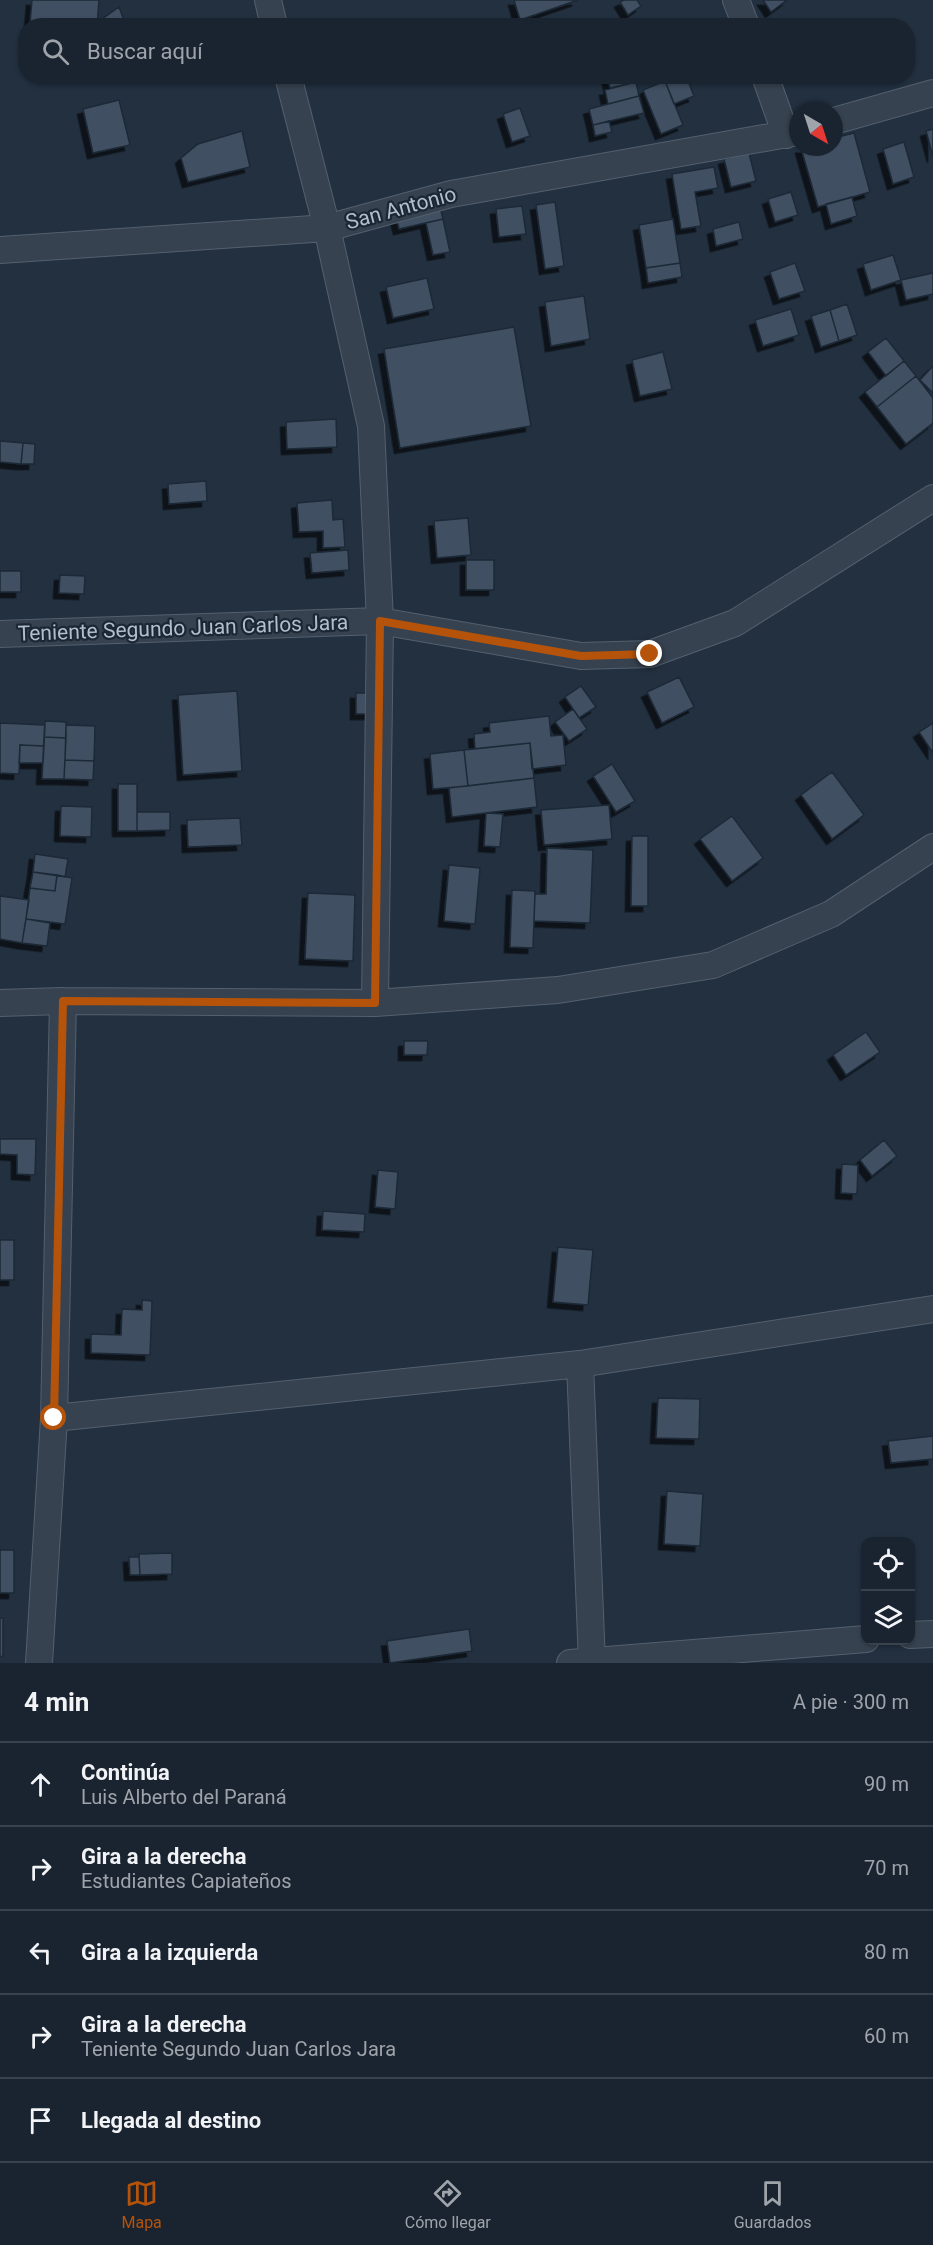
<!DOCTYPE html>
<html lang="es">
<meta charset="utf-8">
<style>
body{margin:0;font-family:Roboto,sans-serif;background:#232c38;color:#f1f3f6}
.controls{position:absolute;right:18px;bottom:18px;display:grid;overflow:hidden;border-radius:12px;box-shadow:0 2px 4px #0004}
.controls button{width:54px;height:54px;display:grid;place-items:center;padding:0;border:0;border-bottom:2px solid #38414c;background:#1a2430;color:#f1f3f6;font:30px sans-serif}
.compass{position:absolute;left:789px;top:102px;width:54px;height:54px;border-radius:50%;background:#1a2430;box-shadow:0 2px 4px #0004;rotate:141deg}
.stop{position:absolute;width:18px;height:18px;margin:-14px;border:4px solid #b45309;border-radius:50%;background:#fff}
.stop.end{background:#b45309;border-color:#fff;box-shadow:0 2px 6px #0008}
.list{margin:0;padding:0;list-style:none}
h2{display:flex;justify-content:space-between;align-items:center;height:78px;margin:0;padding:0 24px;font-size:26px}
h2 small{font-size:20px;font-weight:400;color:#9fa4ab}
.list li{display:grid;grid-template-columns:39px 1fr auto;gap:18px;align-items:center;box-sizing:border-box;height:84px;padding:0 24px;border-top:2px solid #38414c}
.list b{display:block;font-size:22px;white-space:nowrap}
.list p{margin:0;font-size:20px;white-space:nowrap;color:#9fa4ab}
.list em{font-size:20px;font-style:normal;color:#9fa4ab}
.icon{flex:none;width:33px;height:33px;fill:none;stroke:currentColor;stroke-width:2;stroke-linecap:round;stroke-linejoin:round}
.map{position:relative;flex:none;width:933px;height:1663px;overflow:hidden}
.search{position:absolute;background:#1a2430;box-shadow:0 2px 4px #0004;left:18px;right:18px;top:18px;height:66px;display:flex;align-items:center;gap:15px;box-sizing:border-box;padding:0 21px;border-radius:24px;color:#9fa4ab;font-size:22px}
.sheet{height:498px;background:#1a2430}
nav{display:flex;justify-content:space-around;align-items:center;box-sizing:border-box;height:84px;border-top:2px solid #38414c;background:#1a2430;font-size:16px;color:#9fa4ab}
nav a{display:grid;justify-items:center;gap:3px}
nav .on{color:#b45309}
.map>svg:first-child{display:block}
.building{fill:#415062;stroke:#1d2937;stroke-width:1.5;filter:url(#shadow)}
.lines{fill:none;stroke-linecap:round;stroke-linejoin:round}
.street-casing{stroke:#54606e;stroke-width:28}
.street{stroke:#374250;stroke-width:26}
.route{stroke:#b45309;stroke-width:8}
.labels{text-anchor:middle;stroke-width:4.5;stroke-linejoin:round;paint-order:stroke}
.street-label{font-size:21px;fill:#b3bdcb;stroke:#1b2735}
</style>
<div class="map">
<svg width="933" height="1663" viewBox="0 0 933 1663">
<defs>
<filter id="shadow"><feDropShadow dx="-5.5" dy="5.5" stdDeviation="0" flood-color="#0009"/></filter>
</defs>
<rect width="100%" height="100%" fill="#223040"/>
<!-- building -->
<path class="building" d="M32,0H99L97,26L30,23Z
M514,0H578L520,20Z
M624,0H637L641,6L628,15L620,2Z
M763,0H787L771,12Z
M119,7L126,26H97L98,22Z
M607,76H635L636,82L610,88Z
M677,76H686L694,96L674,104L665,81Z
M665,81L683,125L661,134L643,90Z
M636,82L639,96L608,104L605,90Z
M639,96L644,113L593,125L589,109Z
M119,100L130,145L93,153L83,109Z
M520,108L530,136L512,142L503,114Z
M609,121L612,132L595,136L593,125Z
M933,129V157L926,131Z
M242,131L250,167L188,182L181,158L198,144Z
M854,133L870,192L818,207L801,148L834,147V138Z
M904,142L914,177L893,184L883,149Z
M749,153L756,181L731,187L724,159Z
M714,167L718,188L695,192L701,226L681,229L672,174Z
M791,192L798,215L775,222L768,199Z
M852,197L857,216L831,224L826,204Z
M555,202L564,266L545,269L536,205Z
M522,206L526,234L499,237L496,209Z
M440,207L443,219L399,229L396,217Z
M443,219L450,252L433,255L426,223Z
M673,219L680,263L646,268L639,225Z
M739,222L743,239L716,246L713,229Z
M893,255L901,280L871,290L863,264Z
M680,263L682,277L648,283L646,268Z
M795,263L805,291L779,299L770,272Z
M933,273V294L906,300L901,280Z
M427,278L434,309L393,318L386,287Z
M584,296L590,339L551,346L545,302Z
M847,304L857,335L839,341L830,310Z
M791,309L799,335L763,346L755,320Z
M830,310L839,341L821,347L811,316Z
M514,327L531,426L400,448L384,349Z
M886,338L904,361L886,376L868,352Z
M663,352L672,389L640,396L632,360Z
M904,361L916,376L877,407L865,392Z
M933,366V393L920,380Z
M916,376L933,398V423L906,444L877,407Z
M336,419L337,447L287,449L286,422Z
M0,441L23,443L21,464L0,462Z
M23,443L35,444L34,464H21Z
M206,481L207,501L169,504L168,484Z
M332,500L333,520L343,519L345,547L323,548V531L299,532L297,503Z
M468,518L471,555L437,558L434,521Z
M348,550L349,570L312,573L310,553Z
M466,560H494V590H466Z
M0,571H21V592H0Z
M60,575L85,576L84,594L59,593Z
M679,677L694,707L662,723L647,692Z
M581,686L596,707L579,718L565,697Z
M237,691L242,771L183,775L178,695Z
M356,693H373V714H356Z
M573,709L587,729L569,741L555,722Z
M549,716L551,736L563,735L566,765L532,769L530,743L475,749L474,734L490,732L489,723Z
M45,721L66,722V738L44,737Z
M0,723L45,725L44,746L20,745L19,774L0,773Z
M933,723V753L919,732Z
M66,725L95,726L94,761L65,760Z
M44,737L66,738L64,779H42Z
M530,743L534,778L468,786L464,750Z
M20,745L44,746L43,763H19Z
M464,750L468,786L433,789L430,754Z
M65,760L94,761L93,780L64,779Z
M612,764L635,801L616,812L593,776Z
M832,772L864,815L832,839L801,795Z
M534,778L537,807L452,817L449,788Z
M118,784H137V831H118Z
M609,805L612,839L544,845L541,810Z
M61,806L92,807L91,837L60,836Z
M137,812H170V830L137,831Z
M486,813L503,814L500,847L484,846Z
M732,816L763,858L732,881L700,839Z
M240,818L242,845L188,847L187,820Z
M632,836H648V906H631Z
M547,848L593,850L590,923L534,921L535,894H546Z
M35,854L68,859L65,877L33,872Z
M449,865L480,868L475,924L444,921Z
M33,872L57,875L55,891L30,888Z
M57,875L72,878L65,924L26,919L30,888L55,891Z
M512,890L535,891L533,948L510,947Z
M308,893L355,895L353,961L305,959Z
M0,896L29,900L22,943L0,939Z
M26,919L50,923L47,946L22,943Z
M866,1032L880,1052L846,1075L833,1055Z
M404,1041H428L427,1055H404Z
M0,1139H36L35,1175L17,1174V1155L0,1154Z
M884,1140L897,1156L872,1176L860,1160Z
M842,1164L858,1165L857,1194L841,1193Z
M378,1170L398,1172L395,1209L375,1207Z
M323,1211L365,1214L364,1232L322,1230Z
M0,1240H14V1280H0Z
M558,1247L593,1250L588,1305L553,1302Z
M142,1300L152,1301L150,1355L91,1353V1334L121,1335L122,1309L142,1310Z
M658,1398L700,1399L699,1439L656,1438Z
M933,1436V1459L891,1463L888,1441Z
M667,1491L703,1494L700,1546L664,1544Z
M0,1550H14V1593H0Z
M172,1553V1574L140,1575L139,1554Z
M129,1557H139L140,1575H130Z
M0,1618H3V1656L0,1657Z
M469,1629L472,1651L390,1663L387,1641Z"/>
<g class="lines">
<defs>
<path id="street" d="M268,0L274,26
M736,0L746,26
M288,76L327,228L371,426L380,621L375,1003
M765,76L786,135
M834,121L933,93
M0,250L327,228L451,194L798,132
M0,634L380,621L581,656L650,654L735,623L933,498
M0,1003L63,1001L375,1003L558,990L713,965L831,914L933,847
M580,1364L592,1663
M54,1418L580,1364L933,1309
M910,1635L933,1634
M39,1663L54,1418L63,1001
M570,1663L866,1639"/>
</defs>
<!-- street casing -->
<use href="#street" class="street-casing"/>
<!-- street -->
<use href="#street" class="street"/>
</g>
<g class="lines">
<!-- route -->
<path class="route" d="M54,1418L63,1001L375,1003L380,621L581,656L650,654"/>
</g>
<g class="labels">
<!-- street labels -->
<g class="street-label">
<text transform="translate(401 208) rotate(-15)" y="7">San Antonio</text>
<text transform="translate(183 628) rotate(-2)" y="7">Teniente Segundo Juan Carlos Jara</text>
</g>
</g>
</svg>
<div class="controls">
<button><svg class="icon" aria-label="locate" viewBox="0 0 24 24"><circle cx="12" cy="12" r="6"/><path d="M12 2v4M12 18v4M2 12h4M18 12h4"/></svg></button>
<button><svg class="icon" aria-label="layers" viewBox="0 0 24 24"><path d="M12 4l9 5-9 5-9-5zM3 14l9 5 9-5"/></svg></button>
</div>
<svg class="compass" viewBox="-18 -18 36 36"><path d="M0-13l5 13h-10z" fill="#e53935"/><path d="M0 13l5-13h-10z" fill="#9fa4ab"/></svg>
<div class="stop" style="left:54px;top:1418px"></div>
<div class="stop end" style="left:650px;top:654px"></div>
<div class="search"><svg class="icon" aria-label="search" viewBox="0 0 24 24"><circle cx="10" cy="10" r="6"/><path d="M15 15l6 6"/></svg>Buscar aquí</div>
</div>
<section class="sheet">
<h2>4 min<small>A pie · 300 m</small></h2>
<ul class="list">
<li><svg class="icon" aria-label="ahead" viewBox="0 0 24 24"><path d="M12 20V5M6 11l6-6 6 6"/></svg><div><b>Continúa</b><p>Luis Alberto del Paraná</p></div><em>90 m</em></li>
<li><svg class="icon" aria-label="right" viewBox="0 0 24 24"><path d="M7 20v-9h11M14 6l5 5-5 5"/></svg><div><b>Gira a la derecha</b><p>Estudiantes Capiateños</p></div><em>70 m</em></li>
<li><svg class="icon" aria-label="left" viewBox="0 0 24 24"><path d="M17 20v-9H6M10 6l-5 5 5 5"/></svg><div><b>Gira a la izquierda</b></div><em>80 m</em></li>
<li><svg class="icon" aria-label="right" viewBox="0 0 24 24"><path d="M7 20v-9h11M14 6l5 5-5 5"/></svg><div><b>Gira a la derecha</b><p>Teniente Segundo Juan Carlos Jara</p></div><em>60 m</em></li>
<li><svg class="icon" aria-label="arrive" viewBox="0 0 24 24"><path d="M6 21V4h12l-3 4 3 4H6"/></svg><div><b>Llegada al destino</b></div></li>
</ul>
</section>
<nav>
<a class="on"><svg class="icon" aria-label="map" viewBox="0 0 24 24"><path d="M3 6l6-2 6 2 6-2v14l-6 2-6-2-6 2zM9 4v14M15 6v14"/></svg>Mapa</a>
<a><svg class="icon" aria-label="directions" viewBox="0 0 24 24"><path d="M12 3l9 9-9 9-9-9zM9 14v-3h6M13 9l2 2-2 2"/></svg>Cómo llegar</a>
<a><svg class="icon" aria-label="saved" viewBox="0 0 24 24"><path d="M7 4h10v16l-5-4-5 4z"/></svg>Guardados</a>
</nav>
